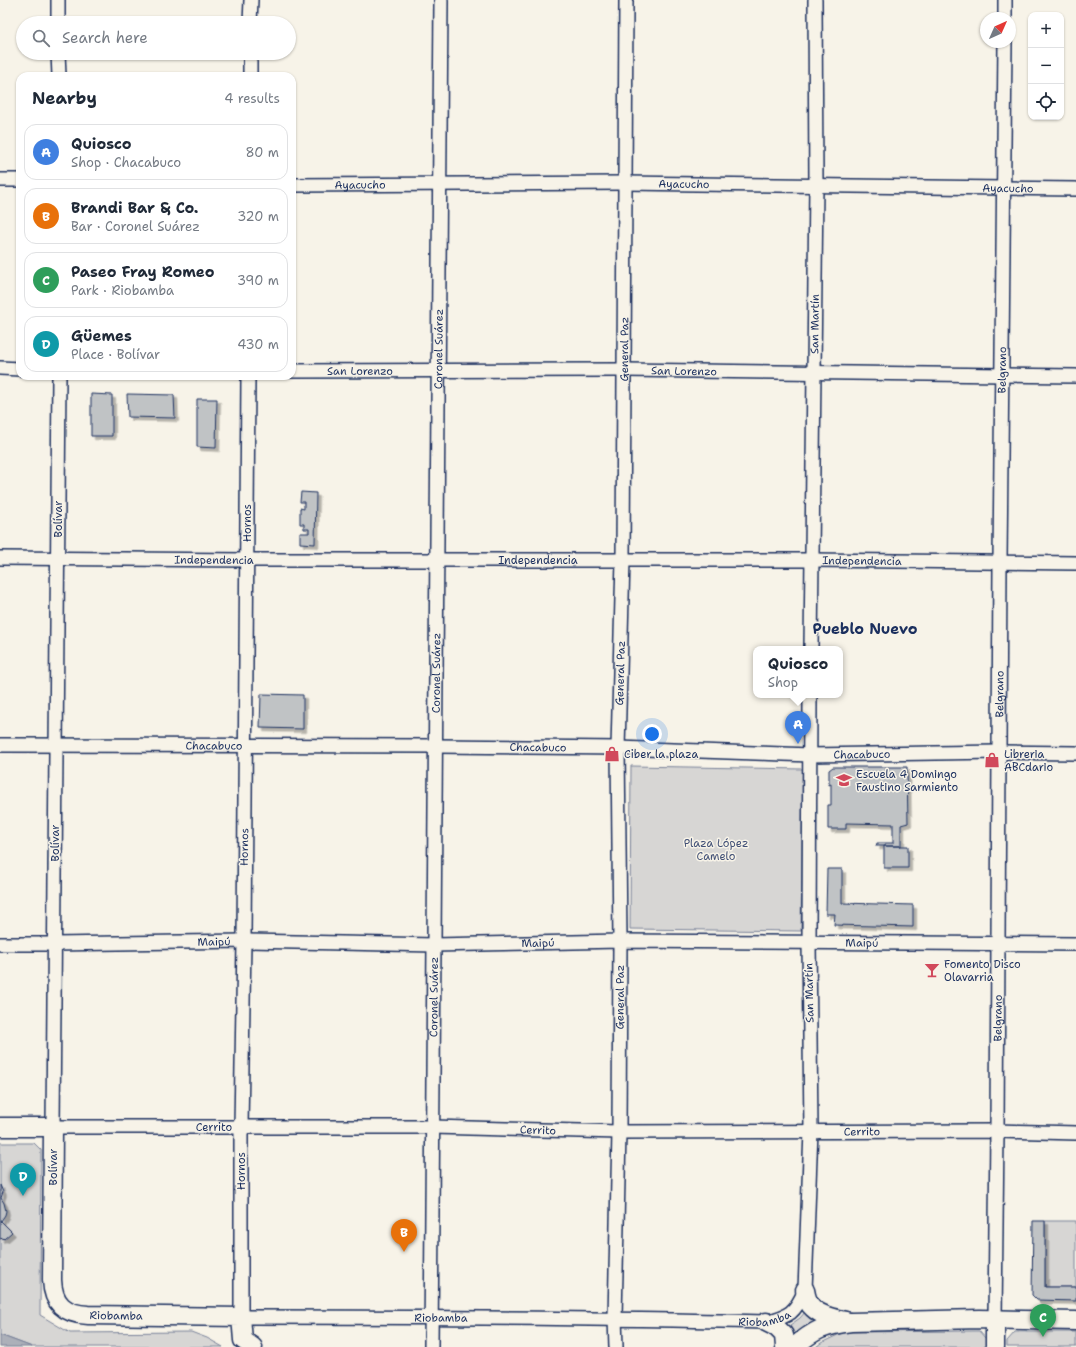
<!DOCTYPE html>
<meta charset="utf-8">
<style>
body{margin:0;font-family:"Shantell Sans",sans-serif;background:#f2f2f3;color:#1f2937}
.controls{position:absolute;right:12px;top:12px;display:grid;overflow:hidden;border-radius:8px;box-shadow:0 1px 3px #0004}
.controls button{width:36px;height:36px;display:grid;place-items:center;padding:0;border:0;border-bottom:1px solid #e0e1e3;background:#fff;color:#1f2937;font:20px sans-serif}
.compass{position:absolute;left:980px;top:12px;width:36px;height:36px;border-radius:50%;background:#fff;box-shadow:0 1px 3px #0004;rotate:45deg}
.you{position:absolute;left:652px;top:734px;width:14px;height:14px;margin:-10px;border:3px solid #fff;border-radius:50%;background:#1a73e8;box-shadow:0 0 0 6px #1a73e833}
.badge{display:grid;place-items:center;width:26px;height:26px;border-radius:50%;background:#b45309;color:#fff;font-size:13px;font-weight:700}
.pin{position:absolute;translate:-50% -33px;filter:drop-shadow(0 1px 2px #0008)}
.pin::after{content:'';position:absolute;top:21px;width:14px;height:12px;background:inherit;clip-path:polygon(0 0,100% 0,50% 100%)}
.popup{position:absolute;left:753px;top:646px;width:90px;height:52px;box-sizing:border-box;display:grid;place-content:center;border-radius:8px;background:#fff;filter:drop-shadow(0 1px 3px #0005);font-size:13px;white-space:nowrap;color:#747a83}
.popup b{font-size:15px;color:#1f2937}
.popup::after{content:'';position:absolute;left:50%;top:100%;margin-left:-8px;border:8px solid transparent;border-top-color:#fff}
.list{margin:0;padding:0;list-style:none}
h2{display:flex;justify-content:space-between;align-items:center;height:52px;margin:0;padding:0 16px;font-size:17px}
h2 small{font-size:13px;font-weight:400;color:#747a83}
.list li{display:grid;grid-template-columns:26px 1fr auto;gap:12px;align-items:center;box-sizing:border-box;height:56px;margin:0 8px 8px;padding:0 8px;border:1px solid #e0e1e3;border-radius:12px}
.list b{display:block;font-size:15px;white-space:nowrap}
.list p{margin:0;font-size:13px;white-space:nowrap;color:#747a83}
.list em{font-size:13px;font-style:normal;color:#747a83}
.icon{flex:none;width:22px;height:22px;fill:none;stroke:currentColor;stroke-width:2;stroke-linecap:round;stroke-linejoin:round}
.map{position:relative;flex:none;width:1076px;height:1347px;overflow:hidden}
.search{position:absolute;background:#fff;box-shadow:0 1px 3px #0004;left:16px;top:16px;width:280px;height:44px;display:flex;align-items:center;gap:10px;box-sizing:border-box;padding:0 14px;border-radius:22px;color:#747a83;font-size:15px}
.panel{position:absolute;background:#fff;box-shadow:0 1px 3px #0004;left:16px;top:72px;width:280px;height:308px;border-radius:12px}
.map>svg:first-child{display:block}
.green{fill:#d7d6d4;stroke:#798299}
.water{fill:#acb0b9;stroke:#727c95}
.building{fill:#c0c3c5;stroke:#1b2f5e;filter:url(#shadow)}
.lines{fill:none;stroke-linecap:round;stroke-linejoin:round}
.street-casing{stroke:#1b2f5e;stroke-width:16}
.secondary-casing{stroke:#1b2f5e;stroke-width:21}
.street{stroke:#f7f3e8;stroke-width:13}
.secondary{stroke:#f7f3e8;stroke-width:18}
.labels{text-anchor:middle;stroke-width:3;stroke-linejoin:round;paint-order:stroke}
.street-label{font-size:11px;fill:#1b2f5e;stroke:#f7f3e8}
.poi-label{font-size:11px;fill:#1b2f5e;stroke:#f7f3e8;text-anchor:start}
.park-label{font-size:11px;fill:#415076;stroke:#f7f3e8}
.district-label{font-size:15px;font-weight:bold;fill:#1b2f5e;stroke:#f7f3e8}
</style>
<div class="map">
<svg width="1076" height="1347" viewBox="0 0 1076 1347">
<defs>
<filter id="shadow"><feDropShadow dx="3.5" dy="3.5" stdDeviation="0" flood-color="#0004"/></filter>
</defs>
<rect width="100%" height="100%" fill="#f7f3e8"/>
<filter id="ink" filterUnits="userSpaceOnUse"><feTurbulence type="fractalNoise" baseFrequency=".025" numOctaves="2"/><feDisplacementMap in="SourceGraphic" scale="8" xChannelSelector="R" yChannelSelector="G"/><feConvolveMatrix kernelMatrix="1 2 1 2 8 2 1 2 1" color-interpolation-filters="sRGB"/></filter>
<g filter="url(#ink)">
<!-- green -->
<path class="green" d="M631,766L803,769L801,931L630,929Z
M0,1143H34L41,1150L40,1315L70,1333L191,1332L207,1338L223,1347H32L0,1335Z
M1045,1221H1076V1287H1045Z
M805,1312L819,1321L794,1342L790,1325L800,1318Z
M979,1331L986,1339V1347H816L821,1343L844,1332Z
M1015,1332H1076V1347H1007V1341Z"/>
<!-- water -->
<path class="water" d="M0,1335L32,1347H0Z"/>
<!-- building -->
<path class="building" d="M91,394L112,395V436H91Z
M127,394L174,395L175,418L128,417Z
M197,399H217L216,448L197,447Z
M301,492L316,493L315,544L300,543V533H309V529H304V524H300V508L304,509V502H300Z
M261,694L303,695V729L260,728Z
M833,767H907L908,823L901,825V846H876L877,843H893V824L846,823V829H828V805H831V784L829,785V770Z
M884,846H908V868H884Z
M827,869H842V903L913,905V927L834,925L835,914H826Z
M0,1185L3,1192L1,1198L4,1203L6,1211L5,1215L1,1221L12,1232L4,1239L3,1238L0,1239Z
M1033,1221H1045V1287H1076V1301L1037,1300L1032,1295Z"/>
<g class="lines">
<defs>
<g id="street">
<path d="M58,0V23"/>
<path d="M1005,18V0"/>
<path d="M250,23L251,0"/>
<path d="M58,53L59,76"/>
<path d="M250,76V53"/>
<path d="M0,180H20"/>
<path id="s1" d="M292,185L625,183L1076,189"/>
<path d="M0,368L20,369"/>
<path id="s2" d="M292,371L625,370L1076,376"/>
<path id="s3" d="M59,376L53,1127H433L619,1132L997,1131L1076,1133"/>
<path id="s4" d="M248,376L244,941L241,1127V1317C416,1317 591,1318 766,1322C790,1316 795,1313 805,1290L811,1131L809,942L810,695"/>
<path id="s5" d="M0,558L247,560H812L1076,563"/>
<path id="s6" d="M811,649L816,185L815,0"/>
<path id="s7" d="M0,745L436,746L618,748L810,755L998,752L1076,753"/>
<path id="s8" d="M0,944H55L244,941L434,945L620,941L1076,944"/>
<path id="s9" d="M995,1319L997,1131L1000,562L1005,42"/>
<path id="s10" d="M431,1347L441,0"/>
<path id="s11" d="M616,1347L615,1318L619,1132L620,941L618,748L623,560L626,0"/>
</g>
<g id="secondary">
<path id="s12" d="M0,1127H53L52,1280C53,1304 65,1314 88,1315L241,1317L243,1340L253,1347"/>
<path d="M805,1290C806,1296 808,1304 813,1308C821,1316 836,1319 846,1321"/>
<path d="M995,1319V1347"/>
<path d="M766,1322L776,1327L784,1335L785,1347"/>
<path d="M794,1347C814,1330 825,1325 851,1322L980,1319L1076,1321"/>
</g>
</defs>
<!-- street casing -->
<use href="#street" class="street-casing"/>
<!-- secondary casing -->
<use href="#secondary" class="secondary-casing"/>
<!-- street -->
<use href="#street" class="street"/>
<!-- secondary -->
<use href="#secondary" class="secondary"/>
</g>
</g>
<!-- icons -->
<defs>
<symbol id="shop-bare" viewBox="-9 -9 18 18"><path d="M-5-2.5h2.3a2.7 3.5 0 0 1 5.4 0H5L5.5 6h-11ZM-1.5-2.5h3a1.5 2.3 0 0 0-3 0Z" fill="#d1495b" stroke="#f7f3e8" stroke-width="2.5" paint-order="stroke"/></symbol>
<symbol id="school-bare" viewBox="-9 -9 18 18"><path d="M0-5L7-2L0 1L-7-2ZM-4 1L0 2.5L4 1V4Q0 6-4 4Z" fill="#d1495b" stroke="#f7f3e8" stroke-width="2.5" paint-order="stroke"/></symbol>
<symbol id="bar-bare" viewBox="-9 -9 18 18"><path d="M-6-5H6L.8 .8V4.5H3.5V6h-7V4.5H-.8V.8Z" fill="#d1495b" stroke="#f7f3e8" stroke-width="2.5" paint-order="stroke"/></symbol>
</defs>
<g fill-rule="evenodd">
<use href="#shop-bare" x="601" y="743" width="22" height="22"/>
<use href="#shop-bare" x="981" y="749" width="22" height="22"/>
<use href="#school-bare" x="833" y="769" width="22" height="22"/>
<use href="#bar-bare" x="921" y="959" width="22" height="22"/>
</g>
<g class="labels">
<!-- street labels -->
<g class="street-label">
<text dy="4" stroke="none"><textPath href="#s1" startOffset="392">Ayacucho</textPath></text>
<text dy="4" stroke="none"><textPath href="#s1" startOffset="68">Ayacucho</textPath></text>
<text dy="4" stroke="none"><textPath href="#s1" startOffset="716">Ayacucho</textPath></text>
<text dy="4" stroke="none"><textPath href="#s6" startOffset="325">San Martín</textPath></text>
<text dy="4" stroke="none"><textPath href="#s10" startOffset="998">Coronel Suárez</textPath></text>
<text dy="4" stroke="none"><textPath href="#s11" startOffset="998">General Paz</textPath></text>
<text dy="4" stroke="none"><textPath href="#s2" startOffset="68">San Lorenzo</textPath></text>
<text dy="4" stroke="none"><textPath href="#s2" startOffset="392">San Lorenzo</textPath></text>
<text dy="4" stroke="none"><textPath href="#s9" startOffset="949">Belgrano</textPath></text>
<text transform="translate(58 519) rotate(-90)" y="4">Bolívar</text>
<text transform="translate(247 523) rotate(-90)" y="4">Hornos</text>
<text dy="4" stroke="none"><textPath href="#s5" startOffset="214">Independencia</textPath></text>
<text dy="4" stroke="none"><textPath href="#s5" startOffset="538">Independencia</textPath></text>
<text dy="4" stroke="none"><textPath href="#s5" startOffset="862">Independencia</textPath></text>
<text dy="4" stroke="none"><textPath href="#s10" startOffset="674">Coronel Suárez</textPath></text>
<text dy="4" stroke="none"><textPath href="#s11" startOffset="674">General Paz</textPath></text>
<text dy="4" stroke="none"><textPath href="#s9" startOffset="625">Belgrano</textPath></text>
<text dy="4" stroke="none"><textPath href="#s7" startOffset="214">Chacabuco</textPath></text>
<text dy="4" stroke="none"><textPath href="#s7" startOffset="538">Chacabuco</textPath></text>
<text dy="4" stroke="none"><textPath href="#s7" startOffset="862">Chacabuco</textPath></text>
<text transform="translate(55 843) rotate(-90)" y="4">Bolívar</text>
<text transform="translate(244 847) rotate(-89)" y="4">Hornos</text>
<text dy="4" stroke="none"><textPath href="#s8" startOffset="214">Maipú</textPath></text>
<text dy="4" stroke="none"><textPath href="#s8" startOffset="538">Maipú</textPath></text>
<text dy="4" stroke="none"><textPath href="#s8" startOffset="862">Maipú</textPath></text>
<text transform="translate(809 993) rotate(-91)" y="4">San Martín</text>
<text dy="4" stroke="none"><textPath href="#s10" startOffset="350">Coronel Suárez</textPath></text>
<text dy="4" stroke="none"><textPath href="#s11" startOffset="350">General Paz</textPath></text>
<text dy="4" stroke="none"><textPath href="#s9" startOffset="301">Belgrano</textPath></text>
<text dy="4" stroke="none"><textPath href="#s3" startOffset="912">Cerrito</textPath></text>
<text dy="4" stroke="none"><textPath href="#s3" startOffset="1236">Cerrito</textPath></text>
<text dy="4" stroke="none"><textPath href="#s3" startOffset="1560">Cerrito</textPath></text>
<text transform="translate(53 1167) rotate(-90)" y="4">Bolívar</text>
<text transform="translate(241 1171) rotate(-90)" y="4">Hornos</text>
<text dy="4" stroke="none"><textPath href="#s12" startOffset="291">Riobamba</textPath></text>
<text dy="4" stroke="none"><textPath href="#s4" startOffset="1465">Riobamba</textPath></text>
<text dy="4" stroke="none"><textPath href="#s4" startOffset="1141">Riobamba</textPath></text>
</g>
<!-- poi labels -->
<g class="poi-label">
<text x="624" y="758">Ciber la plaza</text>
<text x="1004" y="758">Libreria<tspan x="1004" dy="13">ABCdario</tspan></text>
<text x="856" y="778">Escuela 4 Domingo<tspan x="856" dy="13">Faustino Sarmiento</tspan></text>
<text x="944" y="968">Fomento Disco<tspan x="944" dy="13">Olavarria</tspan></text>
</g>
<!-- park labels -->
<g class="park-label">
<text x="716" y="847">Plaza López<tspan x="716" dy="13">Camelo</tspan></text>
</g>
<!-- district labels -->
<g class="district-label">
<text x="865" y="634">Pueblo Nuevo</text>
</g>
</g>
</svg>
<div class="controls">
<button>+</button>
<button>−</button>
<button><svg class="icon" aria-label="locate" viewBox="0 0 24 24"><circle cx="12" cy="12" r="6"/><path d="M12 2v4M12 18v4M2 12h4M18 12h4"/></svg></button>
</div>
<svg class="compass" viewBox="-18 -18 36 36"><path d="M0-13l5 13h-10z" fill="#e53935"/><path d="M0 13l5-13h-10z" fill="#747a83"/></svg>
<div class="you"></div>
<div class="pin badge" style="left:798px;top:744px;background:#3f7fe0">A</div>
<div class="popup"><b>Quiosco</b>Shop</div>
<div class="pin badge" style="left:404px;top:1252px;background:#e8710a">B</div>
<div class="pin badge" style="left:1043px;top:1337px;background:#2e9e5b">C</div>
<div class="pin badge" style="left:23px;top:1196px;background:#0f9aa8">D</div>
<div class="search"><svg class="icon" aria-label="search" viewBox="0 0 24 24"><circle cx="10" cy="10" r="6"/><path d="M15 15l6 6"/></svg>Search here</div>
<section class="panel">
<h2>Nearby<small>4 results</small></h2>
<ul class="list">
<li><span class="badge" style="background:#3f7fe0">A</span><div><b>Quiosco</b><p>Shop · Chacabuco</p></div><em>80 m</em></li>
<li><span class="badge" style="background:#e8710a">B</span><div><b>Brandi Bar &amp; Co.</b><p>Bar · Coronel Suárez</p></div><em>320 m</em></li>
<li><span class="badge" style="background:#2e9e5b">C</span><div><b>Paseo Fray Romeo</b><p>Park · Riobamba</p></div><em>390 m</em></li>
<li><span class="badge" style="background:#0f9aa8">D</span><div><b>Güemes</b><p>Place · Bolívar</p></div><em>430 m</em></li>
</ul>
</section>
</div>
